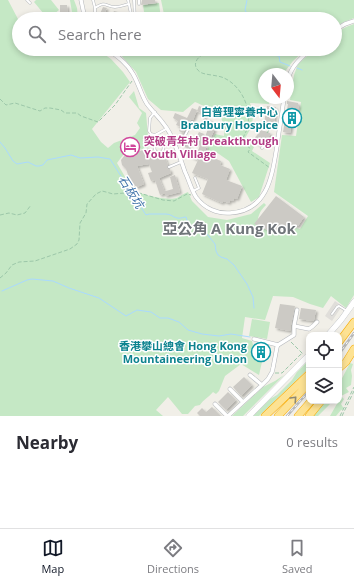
<!DOCTYPE html>
<meta charset="utf-8">
<style>
body{margin:0;font-family:"Open Sans","Noto Sans TC",sans-serif;background:#f7f7f7;color:#2b2b33}
.controls{position:absolute;right:12px;bottom:12px;display:grid;overflow:hidden;border-radius:8px;box-shadow:0 2px 6px #0003}
.controls button{width:36px;height:36px;display:grid;place-items:center;padding:0;border:0;border-bottom:1px solid #e1e1e2;background:#fff;color:#2b2b33;font:20px sans-serif}
.compass{position:absolute;left:258px;top:68px;width:36px;height:36px;border-radius:50%;background:#fff;box-shadow:0 2px 6px #0003;rotate:164deg}
.list{margin:0;padding:0;list-style:none}
h2{display:flex;justify-content:space-between;align-items:center;height:52px;margin:0;padding:0 16px;font-size:17px}
h2 small{font-size:13px;font-weight:400;color:#7c7c81}
.icon{flex:none;width:22px;height:22px;fill:none;stroke:currentColor;stroke-width:2;stroke-linecap:round;stroke-linejoin:round}
.map{position:relative;flex:none;width:354px;height:416px;overflow:hidden}
.search{position:absolute;background:#fff;box-shadow:0 2px 6px #0003;left:12px;right:12px;top:12px;height:44px;display:flex;align-items:center;gap:10px;box-sizing:border-box;padding:0 14px;border-radius:22px;color:#7c7c81;font-size:15px}
.sheet{height:112px;background:#fff}
nav{display:flex;justify-content:space-around;align-items:center;box-sizing:border-box;height:56px;border-top:1px solid #e1e1e2;background:#fff;font-size:11px;color:#7c7c81}
nav a{display:grid;justify-items:center;gap:2px}
nav .on{color:#111827}
.map>svg:first-child{display:block}
.industrial{fill:#e0deda}
.green{fill:#c5e8c5}
.lines{fill:none;stroke-linecap:round;stroke-linejoin:round}
.stream{stroke:#aadaff;stroke-width:1}
.building{fill:#cccac5;filter:url(#shadow)}
.lane-casing{stroke:#b5b8bc;stroke-width:3}
.street-casing{stroke:#b5b8bc;stroke-width:4.5}
.secondary-casing{stroke:#b6babf;stroke-width:6}
.highway-casing{stroke:#f9ab00;stroke-width:8}
.path{stroke:#9cc7a9;stroke-width:1;stroke-dasharray:4 2;stroke-linecap:butt}
.lane{stroke:#fff;stroke-width:2}
.street{stroke:#fff;stroke-width:3.5}
.secondary{stroke:#fff;stroke-width:5.5}
.highway{stroke:#fde293;stroke-width:7}
.rail-casing{stroke:#b6b7b8;stroke-width:2.5}
.rail{stroke:#fff;stroke-width:1;stroke-dasharray:3;stroke-linecap:butt}
.oneway{stroke:#8e8975}
.labels{text-anchor:middle;stroke-width:3;stroke-linejoin:round;paint-order:stroke}
.culture-label{font-size:11px;font-weight:bold;fill:#0d838f;stroke:#fff;text-anchor:end}
.hotel-label{font-size:11px;font-weight:bold;fill:#b23c85;stroke:#fff;text-anchor:start}
.water-label{font-size:12px;font-style:italic;fill:#4174aa;stroke:#fff}
.district-label{font-size:15px;font-weight:bold;fill:#70757a;stroke:#fff}
</style>
<div class="map">
<svg width="354" height="416" viewBox="0 0 354 416">
<defs>
<filter id="shadow"><feDropShadow dx="2" dy="2" stdDeviation="1" flood-color="#0004"/></filter>
</defs>
<rect width="100%" height="100%" fill="#f1efe8"/>
<!-- industrial -->
<path class="industrial" d="M335,301L342,306L332,321L325,316Z"/>
<!-- green -->
<path class="green" d="M0,0H8L19,21V49H97L111,59L123,72L130,82L92,129L101,142L108,148L114,143L135,135L140,128L137,123L142,113L129,97L134,91L139,108L146,113L149,147L123,155L117,163C121,170 129,184 134,190C140,195 169,201 177,198C180,196 183,194 188,192L192,201L208,217L227,220L251,214L264,203L266,205C259,212 258,216 257,226L276,234L288,226L300,229L308,216L274,192L282,135L296,136L301,102L290,100L294,75L298,64L315,49H335V33L346,27L354,24V295L346,308L331,296L323,308L310,304L293,297L273,296L265,320L245,317L242,338L252,341L255,353L253,358L256,359L258,345L264,343V353L259,375L241,364L225,376L219,391L216,394L213,392C209,397 203,400 200,405L195,406L188,414H182L168,397L156,410L163,416H0Z
M36,0H51L59,10L48,19L34,2Z
M70,0H74L77,8L78,19H73Z
M161,0H354V18L344,22L335,27V19H165Z
M159,3L161,19H145L143,5Z
M113,49H306L293,61L283,74L273,72V74H264V98H270L269,104L250,103C255,118 253,126 245,138L254,147L252,151L270,163L259,197L251,202L229,161L216,152L207,154L208,148L215,134L224,136C226,113 213,110 195,102L183,112L161,110L148,99L136,72L119,53Z
M252,319L270,322L267,339L249,336Z
M309,360V368L259,416H253L270,399L277,395L292,380L297,372Z
M350,363L353,364L351,370L352,376L351,385L346,388L349,392L341,396L344,399L341,404L344,409L341,410L336,416H330L338,402L334,404H330L318,416H312L324,401H339V384Z
M284,375L243,416H232L263,387L275,381Z"/>
<g class="lines">
<!-- stream -->
<path class="stream" d="M247,0L245,10L250,19
M264,49L266,54L279,56L280,62L290,66
M297,68L302,70
M0,142L5,148L13,161L17,164L28,162L36,166H39L43,165L47,160L71,155L80,158L98,157L110,159L146,215L149,214H166C171,214 173,217 177,218C180,219 183,217 186,217L189,226L201,230L207,234L215,244L216,251L218,255L221,257L227,259L234,265L247,284L253,297L254,308
M2,291L27,280L32,279L53,281L69,288L99,298L126,316L137,310L151,312L160,318H168L179,322L188,330L202,334L219,336L231,334L250,337"/>
</g>
<!-- building -->
<path class="building" d="M142,0H155L156,3L141,5Z
M60,5H67L68,19H57V15L60,13Z
M103,7L107,8L105,12L112,15L114,11L118,12L116,19H106L99,16Z
M287,101L298,103V105H299L297,114L298,119L295,123H292L290,133L283,132L288,104H287Z
M199,106L210,110L207,116L197,111Z
M267,106L276,107L274,124L264,123Z
M192,108L197,110L193,120L191,119L190,121L183,133L179,131L181,127L176,125L178,121L173,118L175,113L187,118Z
M204,117L214,122L212,128L215,129L210,139L205,137L209,126L202,123Z
M261,130L268,132L271,134L260,146L253,140Z
M199,132L204,134L200,145L191,141L188,148L183,146L188,136L195,139Z
M201,143L207,146L203,154L221,161L220,165L230,169L226,180L242,186L237,199L234,198L233,201L230,200L229,203L223,201L222,203L202,194L208,179L192,173L198,160L183,153L186,148L197,153Z
M150,148L151,153L148,154L154,159L164,155L168,165L167,168L168,169H170L171,173L159,178L164,190L166,191L173,189L170,177L175,175L180,192L165,196V193L160,195L155,180L151,181L148,173L152,172L149,164L137,166L144,184L137,187L134,185L130,180L126,169L122,165L121,160L125,155Z
M276,196L304,217L298,226L283,225L274,232L254,224Z
M280,304L295,306L291,325L290,331L275,328Z
M301,308L316,310L314,320L313,321L299,319Z
M260,344L264,345L261,359H257Z
M244,377L252,385L241,396L233,387Z
M228,392L236,400L226,410L218,402Z
M212,407L221,416H200L197,413L202,408L206,412Z"/>
<g class="lines">
<defs>
<path id="lane" d="M27,0L30,3
M93,0L95,8V17L96,19
M128,0L132,19
M134,0L135,19
M139,4V0
M95,8C106,0 106,7 115,7C119,7 124,5 129,4
M86,19L95,17
M155,112L150,118L149,131L151,134L155,135L166,129
M154.5 148a4.5 4.5 0 1 1 9 0a4.5 4.5 0 1 1-9 0Z
M161,144L172,139
M176,144L182,141L192,122
M262,148L271,139L278,138
M169,167L181,162
M193,191L199,188L195,178
M332,314L337,307L339,306L347,311"/>
<path id="street" d="M81,0L85,19
M335,30L345,24L354,21
M107,49C117,56 127,63 133,74C139,84 141,95 147,104C156,116 167,124 172,138C177,149 181,160 185,172C189,180 191,189 196,197C204,208 217,214 230,213C268,211 272,176 277,146C279,130 282,114 284,98
M288,79C292,65 301,58 311,49
M294,326L309,329L313,326L317,322
M254,339L278,345
M250,375L262,385
M230,389L243,402
M215,404L227,416
M228,416L262,385L268,379L272,372L273,368L277,347L278,345L294,335V326L297,310"/>
<path id="secondary" d="M328,335L341,320L354,302
M249,416L309,355"/>
<path id="highway" d="M339,342L354,322
M339,368L346,362L354,349
M265,416L309,374
M278,416L309,383
M298,416L311,401
M309,416L321,401"/>
</defs>
<!-- lane casing -->
<use href="#lane" class="lane-casing"/>
<!-- street casing -->
<use href="#street" class="street-casing"/>
<!-- secondary casing -->
<use href="#secondary" class="secondary-casing"/>
<!-- highway casing -->
<use href="#highway" class="highway-casing"/>
<!-- path -->
<path class="path" d="M214,49C205,51 187,62 200,72C204,75 218,75 224,78C240,85 251,106 248,124C248,129 245,133 243,138L250,149L248,152L270,168
M0,99L6,105L15,103L40,111L45,108H50L61,110L65,113H77L81,116L98,122L115,105L132,81
M267,133L269,130L268,122
M0,215L9,213L17,215L25,213L31,205
M0,278L6,273L12,265L19,262L35,261L70,249L77,244L79,240L80,223L86,213L87,204L96,194L102,191L106,192L113,194L136,192L163,200L174,201L187,194L191,195
M291,342L303,354
M275,373H282L300,355L303,353
M340,416L354,387
M342,416L354,391"/>
<!-- lane -->
<use href="#lane" class="lane"/>
<!-- street -->
<use href="#street" class="street"/>
<!-- secondary -->
<use href="#secondary" class="secondary"/>
<!-- highway -->
<use href="#highway" class="highway"/>
<defs>
<path id="rail" d="M339,354L354,333
M287,416L309,391"/>
</defs>
<!-- rail casing -->
<use href="#rail" class="rail-casing"/>
<!-- rail -->
<use href="#rail" class="rail"/>
</g>
<!-- one-way arrows -->
<defs><path id="oneway-chevron" d="M-2-3.5L2.5 0L-2 3.5" fill="none" stroke-width="1.6" stroke-linecap="round" stroke-linejoin="round"/></defs>
<use class="oneway" href="#oneway-chevron" transform="translate(294 399) rotate(-47)"/>
<!-- icons -->
<defs>
<symbol id="building-ring" viewBox="-11 -11 22 22"><circle r="9.5" fill="#fff" stroke="#0f9aa8" stroke-width="1.5"/><path d="M-4-6H4V6H1V3H-1V6H-4ZM-2.5-4.3h1.7v1.8h-1.7ZM.8-4.3h1.7v1.8H.8ZM-2.5-1h1.7V.8h-1.7ZM.8-1h1.7V.8H.8Z" fill="#0f9aa8"/></symbol>
<symbol id="hotel-ring" viewBox="-11 -11 22 22"><circle r="9.5" fill="#fff" stroke="#d1479c" stroke-width="1.5"/><path d="M-6-4.5h1.5V1H6V5H4.5V3h-9V5H-6ZM-4 0a1.8 1.8 0 1 1 3.6 0ZM.5 0V-2.5h3Q6-2.5 6 0Z" fill="#d1479c"/></symbol>
</defs>
<g fill-rule="evenodd">
<use href="#building-ring" x="281" y="107" width="22" height="22"/>
<use href="#hotel-ring" x="119" y="136" width="22" height="22"/>
<use href="#building-ring" x="250" y="341" width="22" height="22"/>
</g>
<g class="labels">
<!-- culture labels -->
<g class="culture-label">
<text x="278" y="116">白普理寧養中心<tspan x="278" dy="13">Bradbury Hospice</tspan></text>
<text x="247" y="350">香港攀山總會 Hong Kong<tspan x="247" dy="13">Mountaineering Union</tspan></text>
</g>
<!-- hotel labels -->
<g class="hotel-label">
<text x="144" y="145">突破青年村 Breakthrough<tspan x="144" dy="13">Youth Village</tspan></text>
</g>
<!-- water labels -->
<g class="water-label">
<text transform="translate(131 192) rotate(58)" y="4">石板坑</text>
</g>
<!-- district labels -->
<g class="district-label">
<text x="229" y="234">亞公角 A Kung Kok</text>
</g>
</g>
</svg>
<div class="controls">
<button><svg class="icon" aria-label="locate" viewBox="0 0 24 24"><circle cx="12" cy="12" r="6"/><path d="M12 2v4M12 18v4M2 12h4M18 12h4"/></svg></button>
<button><svg class="icon" aria-label="layers" viewBox="0 0 24 24"><path d="M12 4l9 5-9 5-9-5zM3 14l9 5 9-5"/></svg></button>
</div>
<svg class="compass" viewBox="-18 -18 36 36"><path d="M0-13l5 13h-10z" fill="#e53935"/><path d="M0 13l5-13h-10z" fill="#7c7c81"/></svg>
<div class="search"><svg class="icon" aria-label="search" viewBox="0 0 24 24"><circle cx="10" cy="10" r="6"/><path d="M15 15l6 6"/></svg>Search here</div>
</div>
<section class="sheet">
<h2>Nearby<small>0 results</small></h2>
<ul class="list">
</ul>
</section>
<nav>
<a class="on"><svg class="icon" aria-label="map" viewBox="0 0 24 24"><path d="M3 6l6-2 6 2 6-2v14l-6 2-6-2-6 2zM9 4v14M15 6v14"/></svg>Map</a>
<a><svg class="icon" aria-label="directions" viewBox="0 0 24 24"><path d="M12 3l9 9-9 9-9-9zM9 14v-3h6M13 9l2 2-2 2"/></svg>Directions</a>
<a><svg class="icon" aria-label="saved" viewBox="0 0 24 24"><path d="M7 4h10v16l-5-4-5 4z"/></svg>Saved</a>
</nav>
